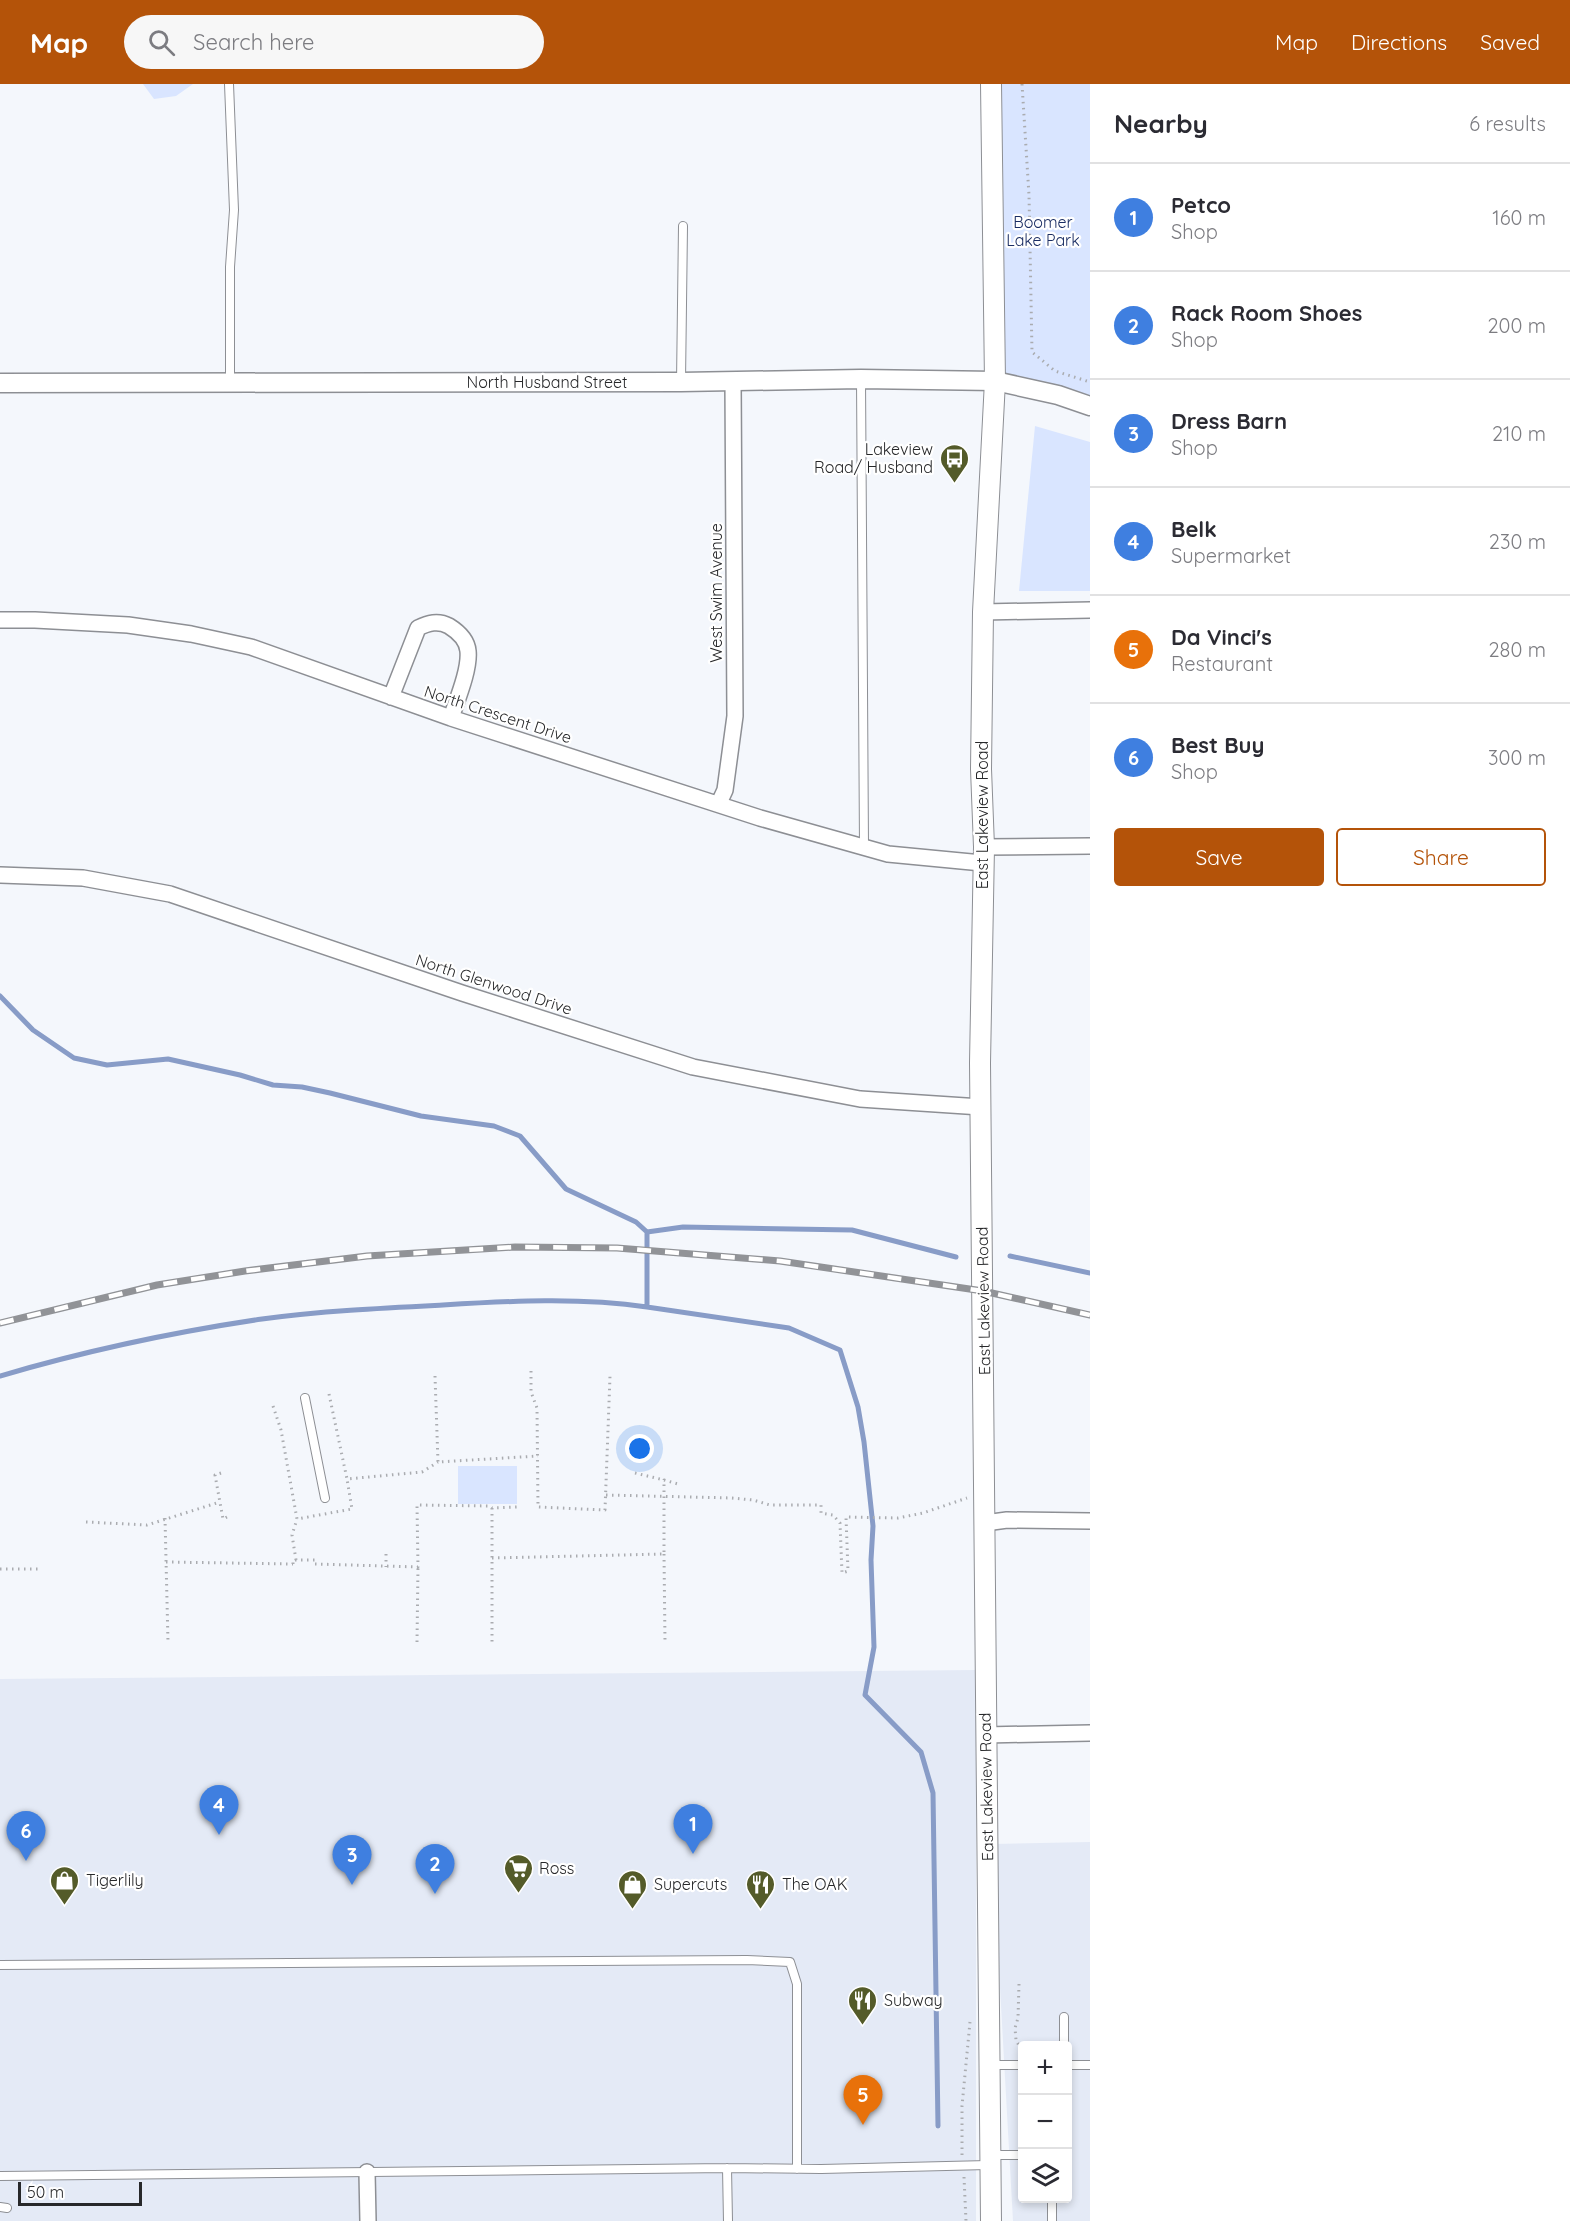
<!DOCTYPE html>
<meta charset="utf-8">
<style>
body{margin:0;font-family:Quicksand,sans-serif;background:#f7f7f7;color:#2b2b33}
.controls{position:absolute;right:18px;bottom:18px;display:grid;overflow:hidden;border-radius:6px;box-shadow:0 3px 9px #0003}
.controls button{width:54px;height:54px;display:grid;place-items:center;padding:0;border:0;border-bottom:2px solid #e1e1e2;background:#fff;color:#2b2b33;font:30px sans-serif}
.scale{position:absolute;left:18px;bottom:15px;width:124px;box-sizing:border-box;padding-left:6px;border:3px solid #27282a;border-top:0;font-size:16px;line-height:21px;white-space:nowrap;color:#27282a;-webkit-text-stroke:4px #fff;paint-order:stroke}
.you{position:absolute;left:640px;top:1365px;width:21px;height:21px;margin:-15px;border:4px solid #fff;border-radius:50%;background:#1a73e8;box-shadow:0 0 0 9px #1a73e833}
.badge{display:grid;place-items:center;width:39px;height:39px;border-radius:50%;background:#b45309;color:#fff;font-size:20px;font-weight:700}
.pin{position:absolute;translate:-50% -50px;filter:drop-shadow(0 2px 3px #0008)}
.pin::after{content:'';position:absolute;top:32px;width:21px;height:18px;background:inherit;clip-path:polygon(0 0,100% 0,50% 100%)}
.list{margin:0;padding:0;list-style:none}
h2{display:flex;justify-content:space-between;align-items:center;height:78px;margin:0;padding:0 24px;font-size:26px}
h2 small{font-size:20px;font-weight:400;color:#7c7c81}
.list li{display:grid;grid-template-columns:39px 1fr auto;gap:18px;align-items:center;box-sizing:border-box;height:108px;padding:0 24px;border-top:2px solid #e1e1e2}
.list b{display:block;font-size:22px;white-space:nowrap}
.list p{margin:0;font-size:20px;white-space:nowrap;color:#7c7c81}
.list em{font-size:20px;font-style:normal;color:#7c7c81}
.actions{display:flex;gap:12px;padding:18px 24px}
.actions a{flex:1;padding:14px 0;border:2px solid #b45309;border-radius:6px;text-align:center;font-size:21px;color:#b45309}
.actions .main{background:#b45309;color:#fff}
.icon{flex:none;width:33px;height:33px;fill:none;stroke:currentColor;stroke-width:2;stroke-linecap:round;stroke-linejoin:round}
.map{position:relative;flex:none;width:1090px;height:2137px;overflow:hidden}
header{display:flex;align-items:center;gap:36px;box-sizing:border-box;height:84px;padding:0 30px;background:#b45309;color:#fff}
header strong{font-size:28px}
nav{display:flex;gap:33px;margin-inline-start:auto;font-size:21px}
.search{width:420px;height:54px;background:#f7f7f7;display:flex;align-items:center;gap:15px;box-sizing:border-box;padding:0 21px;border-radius:33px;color:#7c7c81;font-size:22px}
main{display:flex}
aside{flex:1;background:#fff}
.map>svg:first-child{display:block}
.built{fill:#e4eaf6;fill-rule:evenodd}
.green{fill:#d9e5ff}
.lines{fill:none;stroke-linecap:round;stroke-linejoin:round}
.stream{stroke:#889cc7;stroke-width:5}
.service-casing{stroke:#8d8f94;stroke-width:10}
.minor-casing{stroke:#8d8f94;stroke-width:18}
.tertiary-casing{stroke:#8d8f94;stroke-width:21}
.secondary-casing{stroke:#8d8f94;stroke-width:22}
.path{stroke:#aaacb0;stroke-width:3;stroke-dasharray:1.5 4.5;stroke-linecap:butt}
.service{stroke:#fff;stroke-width:8}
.minor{stroke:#fff;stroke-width:15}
.tertiary{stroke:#fff;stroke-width:18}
.secondary{stroke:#fff;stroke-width:20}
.rail-casing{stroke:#919397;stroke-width:7}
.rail{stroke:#fff;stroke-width:4.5;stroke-dasharray:14;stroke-linecap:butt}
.labels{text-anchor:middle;stroke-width:4.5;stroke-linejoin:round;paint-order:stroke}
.park-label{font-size:16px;fill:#1a2d63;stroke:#fff}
.street-label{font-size:16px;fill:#27282a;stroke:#fff}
.poi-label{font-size:16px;fill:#27282a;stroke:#fff;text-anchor:start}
</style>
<header>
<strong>Map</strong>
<div class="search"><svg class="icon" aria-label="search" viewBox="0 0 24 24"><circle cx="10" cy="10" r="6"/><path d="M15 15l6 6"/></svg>Search here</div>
<nav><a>Map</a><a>Directions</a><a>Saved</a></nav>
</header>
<main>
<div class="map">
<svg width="1090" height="2137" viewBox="0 0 1090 2137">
<rect width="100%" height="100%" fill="#f4f7fc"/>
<!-- built -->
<path class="built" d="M976,1586V2137H0V1595Z
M1090,1758V2137H1013L992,1760ZM1023,1962H1068V2114H1023Z"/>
<!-- green -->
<path class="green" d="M143,0H193L176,12L154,15Z
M995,0H1090V321L997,295Z
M1035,342L1090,358V507H1019Z
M458,1382H517V1420H458Z"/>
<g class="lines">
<!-- stream -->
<path class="stream" d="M0,912L33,946L74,974L107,981L168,975L240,991L273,1001L302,1003L330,1009L421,1032L494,1042L520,1052L566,1105L636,1138L647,1148L683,1143L852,1146L956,1173
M647,1148V1223L789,1244L840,1266L858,1323L864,1358L873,1442L871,1476L874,1563L865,1611L921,1668L933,1709L938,2042
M1010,1172L1090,1189
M0,1292C85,1267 174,1248 262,1235C321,1227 383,1224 443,1221C510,1217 580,1213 647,1223"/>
<defs>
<path id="service" d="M229,0L234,126L230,183V298
M861,295L864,762
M681,298L683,142
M305,1314L325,1414
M0,1881L747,1876L790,1878L797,1900V2085
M1064,1933V1962
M991,1981H1023
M1068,1981H1090
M991,2071H1023
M727,2084L728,2137
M0,2092L727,2084L821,2085L988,2081
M1052,2114V2137
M0,2123L7,2124"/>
<path id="minor" d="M983,528L1090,526
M0,536H35L128,541L191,550L251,563L451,634L760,734L888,770L982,779
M391,613L418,544C428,539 438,536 449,542C457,547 467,556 468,567C470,585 457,616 451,634
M719,719L725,706L735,632L733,297
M984,763L1090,762
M0,791L83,794L170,810L462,909L693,983L860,1015L981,1023
M985,1439L1007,1436L1090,1437
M985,1651L1090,1649
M367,2088L368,2137"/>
<path id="tertiary" d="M0,299L681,298L861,295L995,297L1058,311L1090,322"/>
<path id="secondary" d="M991,2137L980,979L984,763L981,685L983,528L995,297L991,0"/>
</defs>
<!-- service casing -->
<use href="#service" class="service-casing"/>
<!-- minor casing -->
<use href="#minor" class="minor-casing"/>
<!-- tertiary casing -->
<use href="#tertiary" class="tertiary-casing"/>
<!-- secondary casing -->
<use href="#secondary" class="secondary-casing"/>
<!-- path -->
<path class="path" d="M1022,0L1029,111L1032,268L1055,287L1090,298
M531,1287V1308L537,1324L538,1423L605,1426L610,1292
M435,1292L438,1378L538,1372
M329,1310L347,1395L422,1388L438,1378
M273,1322L281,1346L297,1435L352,1425L347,1395
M221,1389L215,1391L223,1435L227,1433
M635,1389L664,1396
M606,1411L732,1414L753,1416L770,1421H821V1429L833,1431L840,1439L842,1489L848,1487L846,1433L898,1434L923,1429L967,1414
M492,1424V1558
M165,1434L168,1558
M86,1438L147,1441L220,1418
M386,1470V1483
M664,1470L665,1558
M492,1474L664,1470V1396L678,1400
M296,1476L292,1451L297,1435
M166,1478L293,1480
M293,1480V1476H315V1480L418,1483L417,1421L490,1422L492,1424L518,1423L517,1420
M0,1485H40
M417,1558L418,1483
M1019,1900L1018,1934L1015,1944L1016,1956L1023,1969
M962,2071V2022L970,1938
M964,2093L966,2137"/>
<!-- service -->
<use href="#service" class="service"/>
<!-- minor -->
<use href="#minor" class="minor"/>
<!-- tertiary -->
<use href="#tertiary" class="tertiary"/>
<!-- secondary -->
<use href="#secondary" class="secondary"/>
<defs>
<path id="rail" d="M0,1239L157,1201L245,1187L367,1172L515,1163L617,1164L780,1177L983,1207L1090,1231"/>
</defs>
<!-- rail casing -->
<use href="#rail" class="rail-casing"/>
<!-- rail -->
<use href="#rail" class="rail"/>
</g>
<!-- icons -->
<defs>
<symbol id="bus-pin" viewBox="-11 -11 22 30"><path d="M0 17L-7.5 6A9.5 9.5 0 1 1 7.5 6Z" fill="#545b29" stroke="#fff"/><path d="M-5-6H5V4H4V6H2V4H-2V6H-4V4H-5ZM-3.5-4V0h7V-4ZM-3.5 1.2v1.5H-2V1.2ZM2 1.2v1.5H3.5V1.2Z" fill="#fff"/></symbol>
<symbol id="supermarket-pin" viewBox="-11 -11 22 30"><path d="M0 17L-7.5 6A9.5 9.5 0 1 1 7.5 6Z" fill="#545b29" stroke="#fff"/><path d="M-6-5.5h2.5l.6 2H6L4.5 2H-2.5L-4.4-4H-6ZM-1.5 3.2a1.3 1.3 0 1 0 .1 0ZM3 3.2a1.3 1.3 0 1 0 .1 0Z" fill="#fff"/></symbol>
<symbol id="shop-pin" viewBox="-11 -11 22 30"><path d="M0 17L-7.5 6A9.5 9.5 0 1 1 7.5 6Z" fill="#545b29" stroke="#fff"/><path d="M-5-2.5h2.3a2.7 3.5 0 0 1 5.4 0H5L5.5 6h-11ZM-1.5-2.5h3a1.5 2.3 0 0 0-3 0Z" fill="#fff"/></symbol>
<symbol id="restaurant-pin" viewBox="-11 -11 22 30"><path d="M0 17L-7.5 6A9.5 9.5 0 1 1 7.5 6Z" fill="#545b29" stroke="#fff"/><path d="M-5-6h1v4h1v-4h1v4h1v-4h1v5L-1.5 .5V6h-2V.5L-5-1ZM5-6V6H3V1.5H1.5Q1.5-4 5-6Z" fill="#fff"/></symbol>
</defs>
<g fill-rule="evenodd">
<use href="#bus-pin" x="938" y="358" width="33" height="45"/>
<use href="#supermarket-pin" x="502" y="1768" width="33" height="45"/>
<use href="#shop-pin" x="48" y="1780" width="33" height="45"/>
<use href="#shop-pin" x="616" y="1784" width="33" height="45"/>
<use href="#restaurant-pin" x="744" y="1784" width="33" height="45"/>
<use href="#restaurant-pin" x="846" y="1900" width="33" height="45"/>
</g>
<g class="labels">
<!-- park labels -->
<g class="park-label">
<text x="1043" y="144">Boomer<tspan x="1043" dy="18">Lake Park</tspan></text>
</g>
<!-- street labels -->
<g class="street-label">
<text x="547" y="304">North Husband Street</text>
<text transform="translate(716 509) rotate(-90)" y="6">West Swim Avenue</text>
<text transform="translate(498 630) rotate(18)" y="6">North Crescent Drive</text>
<text transform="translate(982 731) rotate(-90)" y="6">East Lakeview Road</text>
<text transform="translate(494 900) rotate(18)" y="6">North Glenwood Drive</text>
<text transform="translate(983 1217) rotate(-91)" y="6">East Lakeview Road</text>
<text transform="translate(986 1703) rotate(-91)" y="6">East Lakeview Road</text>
</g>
<!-- poi labels -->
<g class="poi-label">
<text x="933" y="371" text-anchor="end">Lakeview<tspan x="933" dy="18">Road/ Husband</tspan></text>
<text x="539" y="1790">Ross</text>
<text x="86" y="1802">Tigerlily</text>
<text x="654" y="1806">Supercuts</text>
<text x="782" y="1806">The OAK</text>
<text x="884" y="1922">Subway</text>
</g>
</g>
</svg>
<div class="controls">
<button>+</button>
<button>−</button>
<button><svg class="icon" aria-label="layers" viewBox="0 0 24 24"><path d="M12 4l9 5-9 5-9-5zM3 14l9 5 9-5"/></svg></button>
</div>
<div class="scale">50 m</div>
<div class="you"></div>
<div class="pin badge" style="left:693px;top:1770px;background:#3f7fe0">1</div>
<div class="pin badge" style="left:435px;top:1810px;background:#3f7fe0">2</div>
<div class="pin badge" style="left:352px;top:1801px;background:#3f7fe0">3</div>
<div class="pin badge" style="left:219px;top:1751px;background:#3f7fe0">4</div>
<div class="pin badge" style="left:863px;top:2041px;background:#e8710a">5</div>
<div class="pin badge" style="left:26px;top:1777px;background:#3f7fe0">6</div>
</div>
<aside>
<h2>Nearby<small>6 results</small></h2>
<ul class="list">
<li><span class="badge" style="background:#3f7fe0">1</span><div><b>Petco</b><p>Shop</p></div><em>160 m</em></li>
<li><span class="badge" style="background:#3f7fe0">2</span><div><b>Rack Room Shoes</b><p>Shop</p></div><em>200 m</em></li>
<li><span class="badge" style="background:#3f7fe0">3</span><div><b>Dress Barn</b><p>Shop</p></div><em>210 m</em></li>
<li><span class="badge" style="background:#3f7fe0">4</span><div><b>Belk</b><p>Supermarket</p></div><em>230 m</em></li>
<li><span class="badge" style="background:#e8710a">5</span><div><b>Da Vinci's</b><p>Restaurant</p></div><em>280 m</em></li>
<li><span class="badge" style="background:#3f7fe0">6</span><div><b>Best Buy</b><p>Shop</p></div><em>300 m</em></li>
</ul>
<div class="actions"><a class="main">Save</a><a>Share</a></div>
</aside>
</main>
